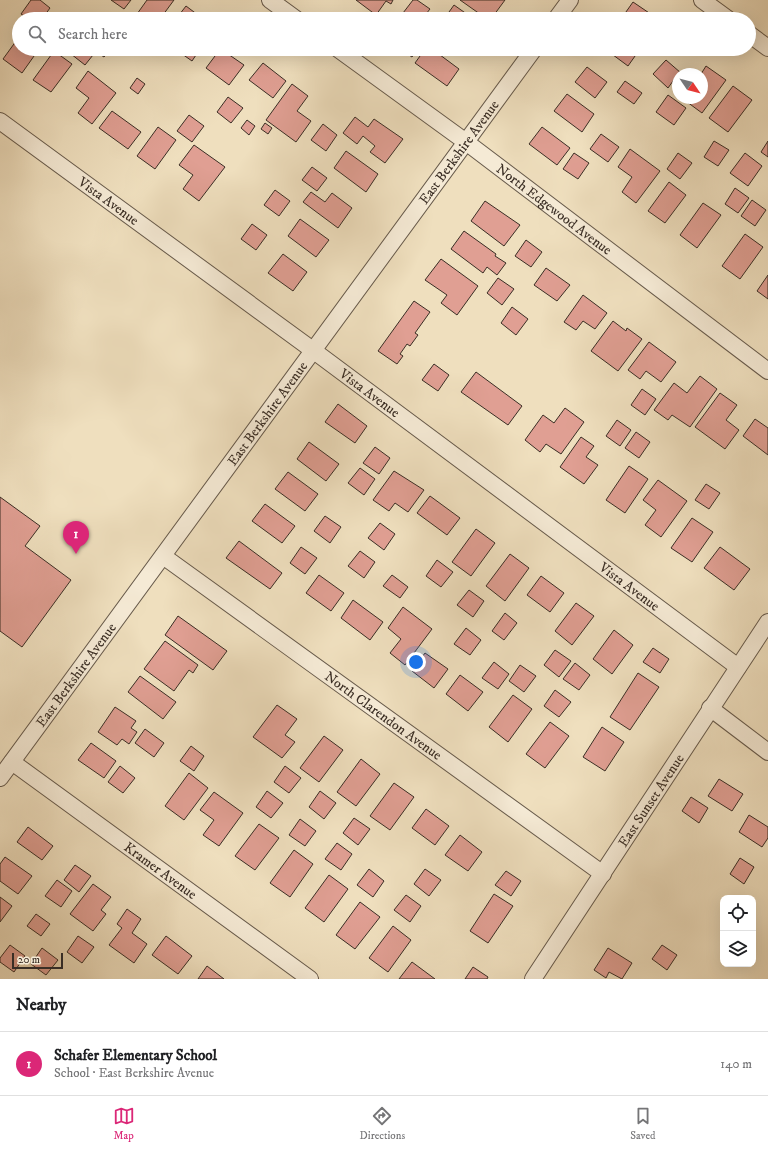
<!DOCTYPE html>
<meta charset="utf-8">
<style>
body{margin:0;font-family:"IM FELL DW Pica",serif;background:#f6f6f6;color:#202124}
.controls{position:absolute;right:12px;bottom:12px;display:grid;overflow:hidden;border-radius:8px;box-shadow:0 4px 16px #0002}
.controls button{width:36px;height:36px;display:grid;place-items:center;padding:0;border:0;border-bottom:1px solid #e0e0e0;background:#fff;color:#202124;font:20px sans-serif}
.compass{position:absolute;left:672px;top:68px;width:36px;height:36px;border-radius:50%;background:#fff;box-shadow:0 4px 16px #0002;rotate:125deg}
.scale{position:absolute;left:12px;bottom:10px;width:51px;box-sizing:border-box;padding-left:4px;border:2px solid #3a2e25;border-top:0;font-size:11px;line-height:14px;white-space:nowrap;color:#3a2e25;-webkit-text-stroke:3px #f5ead5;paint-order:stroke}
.you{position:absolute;left:416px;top:662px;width:14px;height:14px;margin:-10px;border:3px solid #fff;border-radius:50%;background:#1a73e8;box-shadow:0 0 0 6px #1a73e833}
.badge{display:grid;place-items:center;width:26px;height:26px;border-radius:50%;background:#db2777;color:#fff;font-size:13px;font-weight:700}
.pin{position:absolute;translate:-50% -33px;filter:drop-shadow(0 1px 2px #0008)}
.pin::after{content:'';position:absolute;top:21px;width:14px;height:12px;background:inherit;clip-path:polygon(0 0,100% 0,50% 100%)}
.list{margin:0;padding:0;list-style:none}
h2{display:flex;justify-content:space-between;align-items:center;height:52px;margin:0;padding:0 16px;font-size:17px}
h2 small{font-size:13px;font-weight:400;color:#757577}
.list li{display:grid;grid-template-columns:26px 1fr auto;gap:12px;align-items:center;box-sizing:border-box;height:64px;padding:0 16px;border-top:1px solid #e0e0e0}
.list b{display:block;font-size:15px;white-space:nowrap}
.list p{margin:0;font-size:13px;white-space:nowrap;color:#757577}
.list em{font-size:13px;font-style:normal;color:#757577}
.icon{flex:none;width:22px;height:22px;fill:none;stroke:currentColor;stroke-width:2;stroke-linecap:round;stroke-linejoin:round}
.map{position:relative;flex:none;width:768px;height:979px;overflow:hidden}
.search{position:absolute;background:#fff;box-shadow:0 4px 16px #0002;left:12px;right:12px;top:12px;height:44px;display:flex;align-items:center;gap:10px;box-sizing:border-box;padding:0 14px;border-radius:22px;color:#757577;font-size:15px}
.sheet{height:116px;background:#fff}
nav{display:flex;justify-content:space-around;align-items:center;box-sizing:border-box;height:56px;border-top:1px solid #e0e0e0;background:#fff;font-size:11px;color:#757577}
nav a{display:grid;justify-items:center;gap:2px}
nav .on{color:#db2777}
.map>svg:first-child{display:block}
.building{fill:#e09f93;stroke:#3a2e25}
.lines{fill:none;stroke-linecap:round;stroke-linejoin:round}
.minor-casing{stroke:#675a4b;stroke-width:18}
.minor{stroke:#f5ead5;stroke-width:16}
.labels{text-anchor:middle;stroke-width:4;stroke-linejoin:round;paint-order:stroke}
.street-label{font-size:14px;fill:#3a2e25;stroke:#f5ead5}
</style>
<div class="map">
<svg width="768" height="979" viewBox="0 0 768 979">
<rect width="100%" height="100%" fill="#efdfbe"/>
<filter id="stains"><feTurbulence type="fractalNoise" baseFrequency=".005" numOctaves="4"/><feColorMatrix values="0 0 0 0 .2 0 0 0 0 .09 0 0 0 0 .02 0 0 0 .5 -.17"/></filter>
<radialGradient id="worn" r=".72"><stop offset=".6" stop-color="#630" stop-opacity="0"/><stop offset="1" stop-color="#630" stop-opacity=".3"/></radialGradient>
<!-- building -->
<path class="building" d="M31,0H40L50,8L42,19H29L21,14Z
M111,0H131L124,9Z
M147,0H174L160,19H144L137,14Z
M356,0H393L391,4L386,1L376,15Z
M413,0H417L430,9L422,19H411L403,13Z
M460,0H505L491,19H487Z
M633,2L658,19H621Z
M454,5L471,17L470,19H444Z
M186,6L202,18V19H176Z
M19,37V49H39L22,73L3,59Z
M75,49H96L97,50L85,65L71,54Z
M101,49L110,50L104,57L98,53Z
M175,49H200L192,61Z
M214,49H232L228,54L244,65L229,85L206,68L218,52Z
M400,49H418L412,57Z
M425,49H432L459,69L447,86L415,63Z
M605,49H640L628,66Z
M54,51L72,64L51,92L33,80Z
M666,60L681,73L678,74L668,88L653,74Z
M263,63L286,81L273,98L249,80Z
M706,66L726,80L702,113L683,99L702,98L701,74Z
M587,67L607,82L595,98L575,82Z
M88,71L116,93L92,124L78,113L89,98L76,88Z
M137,78L145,84L138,94L130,88Z
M625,81L642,93L634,104L617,92Z
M292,84L308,96L297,111L311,121L296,142L266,120Z
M733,86L752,100L728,132L709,118Z
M567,94L594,114L582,132L554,111Z
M668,95L686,108L674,125L656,112Z
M228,97L243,108L231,123L217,112Z
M112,111L141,132L128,149L99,128Z
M189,115L204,126L192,142L177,131Z
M355,117L368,127L374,119L403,139L385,163L370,152L375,146L363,136L357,144L343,133Z
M247,120L255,126L249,135L241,128Z
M265,123L272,128L268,134L261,129Z
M323,124L337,135L326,151L311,140Z
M158,127L176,140L155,169L137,156Z
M542,127L570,148L557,165L529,144Z
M601,134L619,147L608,162L590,149Z
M714,141L729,150L718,166L704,157Z
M768,141V157L761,152Z
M194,145L225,167L199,201L183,189L193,175L179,165Z
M630,149L660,171L636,203L622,192L632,177L618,167Z
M346,151L378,174L366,192L334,168Z
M574,153L589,163L578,179L563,169Z
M678,153L692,163L680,179L667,169Z
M745,153L762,166L748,186L730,173Z
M312,167L327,178L317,191L302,180Z
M669,182L686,195L665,223L648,211Z
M735,188L749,198L738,213L725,204Z
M275,190L290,201L279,216L264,205Z
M311,192L325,202L332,193L352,208L338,228L303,202Z
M752,200L766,210L755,226L741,216Z
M485,201L520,225L504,246L471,221Z
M703,203L721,215L697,248L680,235Z
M300,219L329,240L316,257L288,236Z
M252,224L267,235L256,250L241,239Z
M464,231L496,254L495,256L506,263L497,275L487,267L483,273L451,249Z
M745,234L763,247L740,279L722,266Z
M526,240L542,252L531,267L515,256Z
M283,254L307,272L293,291L268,273Z
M441,259L478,286L457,315L441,303L447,295L425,280Z
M546,268L570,285L557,301L534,285Z
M768,275V299L757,291Z
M498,278L514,289L502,305L487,293Z
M583,295L607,313L595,329L583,321L576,330L564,322Z
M414,301L430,312L415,333L418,335L410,346L407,344L400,354L403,356L397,364L378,351Z
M512,307L528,319L516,335L501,323Z
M613,321L626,331L627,328L642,339L618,371L591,351Z
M649,342L676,362L661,382L646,371L640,379L628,370Z
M434,364L449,375L438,391L422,380Z
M476,372L522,406L508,425L461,392Z
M700,376L717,389L690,427L672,415L668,420L654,410L674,383L687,393Z
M642,389L656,399L645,415L631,405Z
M720,393L737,405L726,420L739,430L725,449L695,427Z
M338,404L367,426L355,443L325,422Z
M565,408L584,422L561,454L546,444L540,452L525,440L543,415L554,423Z
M755,419L768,428V455L743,436Z
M617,420L631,430L620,446L606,436Z
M636,432L650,442L639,458L625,448Z
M581,437L594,446L586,457L598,465L584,484L560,467Z
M309,442L339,464L326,481L297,459Z
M375,447L390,458L379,474L363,463Z
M629,466L648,479L625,513L606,500Z
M360,468L375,479L364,495L348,483Z
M394,471L424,490L408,512L395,503L389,511L373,500Z
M288,472L318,494L305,511L275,489Z
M658,480L687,501L661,537L645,525L656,510L643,500Z
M706,484L720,493L709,509L695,500Z
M430,496L460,518L447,535L417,513Z
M0,497L40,526L25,546L71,580L22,647L0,631Z
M265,504L295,526L282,543L252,521Z
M325,516L341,527L330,543L314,531Z
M692,518L713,532L692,562L671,548Z
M380,523L395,534L384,550L368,538Z
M476,529L495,543L471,576L452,562Z
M239,541L282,573L270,589L226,558Z
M301,547L317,558L305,574L290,563Z
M720,547L750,569L734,590L704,568Z
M360,551L375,562L364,578L348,566Z
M510,554L529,568L505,601L486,586Z
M437,560L453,572L441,587L426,576Z
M319,575L344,593L331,611L306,593Z
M392,575L408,587L400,598L383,586Z
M541,576L564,593L550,612L527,595Z
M469,590L484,601L473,617L457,605Z
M353,600L383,622L370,640L341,618Z
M576,603L594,616L572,645L555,631Z
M403,607L432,629L405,665L390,653L401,639L388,628Z
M505,613L517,623L504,640L492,631Z
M178,616L227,651L213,670L165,635Z
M466,628L481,640L470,655L454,644Z
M614,630L633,645L612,674L593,659Z
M165,641L198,665L193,673L189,670L174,691L144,669Z
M653,648L669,659L660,673L643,662Z
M555,650L571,661L559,677L544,665Z
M425,653L448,669L434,688L412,671Z
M494,662L509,674L498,689L482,678Z
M575,663L590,675L579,690L563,679Z
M520,665L536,676L524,692L509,681Z
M638,673L659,687L630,730L610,717Z
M460,675L483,692L468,711L446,694Z
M140,676L176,702L163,719L128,692Z
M555,690L571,702L559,717L544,706Z
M513,695L532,709L508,742L489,727Z
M277,705L297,719L285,735L295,742L282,758L253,737Z
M115,707L136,721L131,728L137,732L129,744L122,739L117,745L98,732Z
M550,722L569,736L545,768L526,754Z
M602,727L624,742L605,771L583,757Z
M145,729L164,743L154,757L135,743Z
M324,736L343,750L319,782L300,768Z
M91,743L116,761L104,778L78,760Z
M191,746L204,756L194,771L180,761Z
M361,759L380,774L356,806L337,792Z
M120,766L135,778L123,793L108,782Z
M285,766L301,778L289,793L274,782Z
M189,773L208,788L184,820L165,806Z
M719,779L743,794L732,811L708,796Z
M394,783L414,797L390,830L370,816Z
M267,791L283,803L271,818L256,807Z
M320,791L336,803L324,819L309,807Z
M214,792L243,813L219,846L203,835L214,820L200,810Z
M691,797L708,808L699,823L682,811Z
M426,809L449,826L435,845L412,828Z
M749,815L768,827V838L762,847L739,832Z
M354,818L370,829L358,845L343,833Z
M300,819L316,831L305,846L289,835Z
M259,824L279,838L255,870L235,856Z
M28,827L53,846L42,860L17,842Z
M460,835L482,852L468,871L445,855Z
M337,843L352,854L341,870L325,859Z
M294,850L313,864L290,897L270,883Z
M5,857L32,876L18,894L0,881V864Z
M740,858L754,867L744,884L730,874Z
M75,865L91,876L79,892L64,880Z
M369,869L384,881L373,897L357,885Z
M425,869L441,880L429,896L414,884Z
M506,871L521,881L511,896L495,885Z
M329,875L348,889L324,922L305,908Z
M57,880L72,891L61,907L45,896Z
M93,884L111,897L101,910L106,914L93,931L70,914Z
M494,894L513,906L488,943L470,931Z
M406,895L421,906L410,922L394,910Z
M0,897L12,906L0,922Z
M360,902L380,917L355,949L336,935Z
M127,909L141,919L132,933L147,944L134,963L109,945L122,928L117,924Z
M36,914L50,924L41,936L27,926Z
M393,926L411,940L388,972L369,958Z
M78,936L94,947L82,963L67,952Z
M166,936L192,956L178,974L152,955Z
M10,945L25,956L14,972L0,962V958Z
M662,945L677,955L667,970L652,959Z
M42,948L58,960L46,975L31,964Z
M608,948L632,963L622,979L609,972L606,978L594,970Z
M412,962L435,979H399Z
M207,966L224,979H198Z
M473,967L488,977L487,979H465Z"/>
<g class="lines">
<defs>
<g id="minor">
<path d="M270,0L296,19"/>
<path d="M702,0L728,19"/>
<path d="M556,19L570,0"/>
<path d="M749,34L768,48"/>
<path id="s1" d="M338,49L466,142L768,371"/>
<path id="s2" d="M0,121L314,351L738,667"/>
<path id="s3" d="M163,556L603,874"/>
<path d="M710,708L768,752"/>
<path id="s4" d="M12,762L310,979"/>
<path id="s5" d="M0,778L534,49"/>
<path id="s6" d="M533,979L768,622"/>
</g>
</defs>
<!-- minor casing -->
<use href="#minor" class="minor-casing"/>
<!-- minor -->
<use href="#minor" class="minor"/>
</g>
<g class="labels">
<!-- street labels -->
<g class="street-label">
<text dy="5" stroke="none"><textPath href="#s5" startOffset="776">East Berkshire Avenue</textPath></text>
<text dy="5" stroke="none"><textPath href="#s2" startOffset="135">Vista Avenue</textPath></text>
<text dy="5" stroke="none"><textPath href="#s1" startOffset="269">North Edgewood Avenue</textPath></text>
<text dy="5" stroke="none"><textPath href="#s2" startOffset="459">Vista Avenue</textPath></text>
<text dy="5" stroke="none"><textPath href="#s5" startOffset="452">East Berkshire Avenue</textPath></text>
<text dy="5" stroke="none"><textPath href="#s2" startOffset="783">Vista Avenue</textPath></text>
<text dy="5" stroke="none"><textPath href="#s5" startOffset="128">East Berkshire Avenue</textPath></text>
<text dy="5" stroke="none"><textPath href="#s3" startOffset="272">North Clarendon Avenue</textPath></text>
<text dy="5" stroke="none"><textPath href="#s6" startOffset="214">East Sunset Avenue</textPath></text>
<text dy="5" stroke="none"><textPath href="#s4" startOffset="184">Kramer Avenue</textPath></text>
</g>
</g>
<rect width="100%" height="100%" filter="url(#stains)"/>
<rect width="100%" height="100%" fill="url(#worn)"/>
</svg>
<div class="controls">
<button><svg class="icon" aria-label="locate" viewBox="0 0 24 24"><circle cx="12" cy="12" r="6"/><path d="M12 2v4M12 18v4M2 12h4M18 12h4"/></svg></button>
<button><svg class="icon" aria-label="layers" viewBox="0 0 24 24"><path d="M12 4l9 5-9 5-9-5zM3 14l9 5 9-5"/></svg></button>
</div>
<svg class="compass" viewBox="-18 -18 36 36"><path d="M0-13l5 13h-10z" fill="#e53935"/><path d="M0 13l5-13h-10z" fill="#757577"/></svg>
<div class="scale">20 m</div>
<div class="you"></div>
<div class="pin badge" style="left:76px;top:554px">1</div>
<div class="search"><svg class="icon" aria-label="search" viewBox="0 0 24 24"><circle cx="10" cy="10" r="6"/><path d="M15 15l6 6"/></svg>Search here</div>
</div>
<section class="sheet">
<h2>Nearby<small></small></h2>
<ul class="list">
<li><span class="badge">1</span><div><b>Schafer Elementary School</b><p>School · East Berkshire Avenue</p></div><em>140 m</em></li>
</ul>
</section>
<nav>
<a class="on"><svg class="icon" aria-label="map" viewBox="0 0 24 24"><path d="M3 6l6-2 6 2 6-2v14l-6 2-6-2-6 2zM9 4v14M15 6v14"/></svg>Map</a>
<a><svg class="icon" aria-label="directions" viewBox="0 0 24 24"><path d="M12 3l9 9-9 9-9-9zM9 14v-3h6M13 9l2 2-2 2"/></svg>Directions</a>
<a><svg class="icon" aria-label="saved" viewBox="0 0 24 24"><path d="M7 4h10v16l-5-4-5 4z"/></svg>Saved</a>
</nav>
